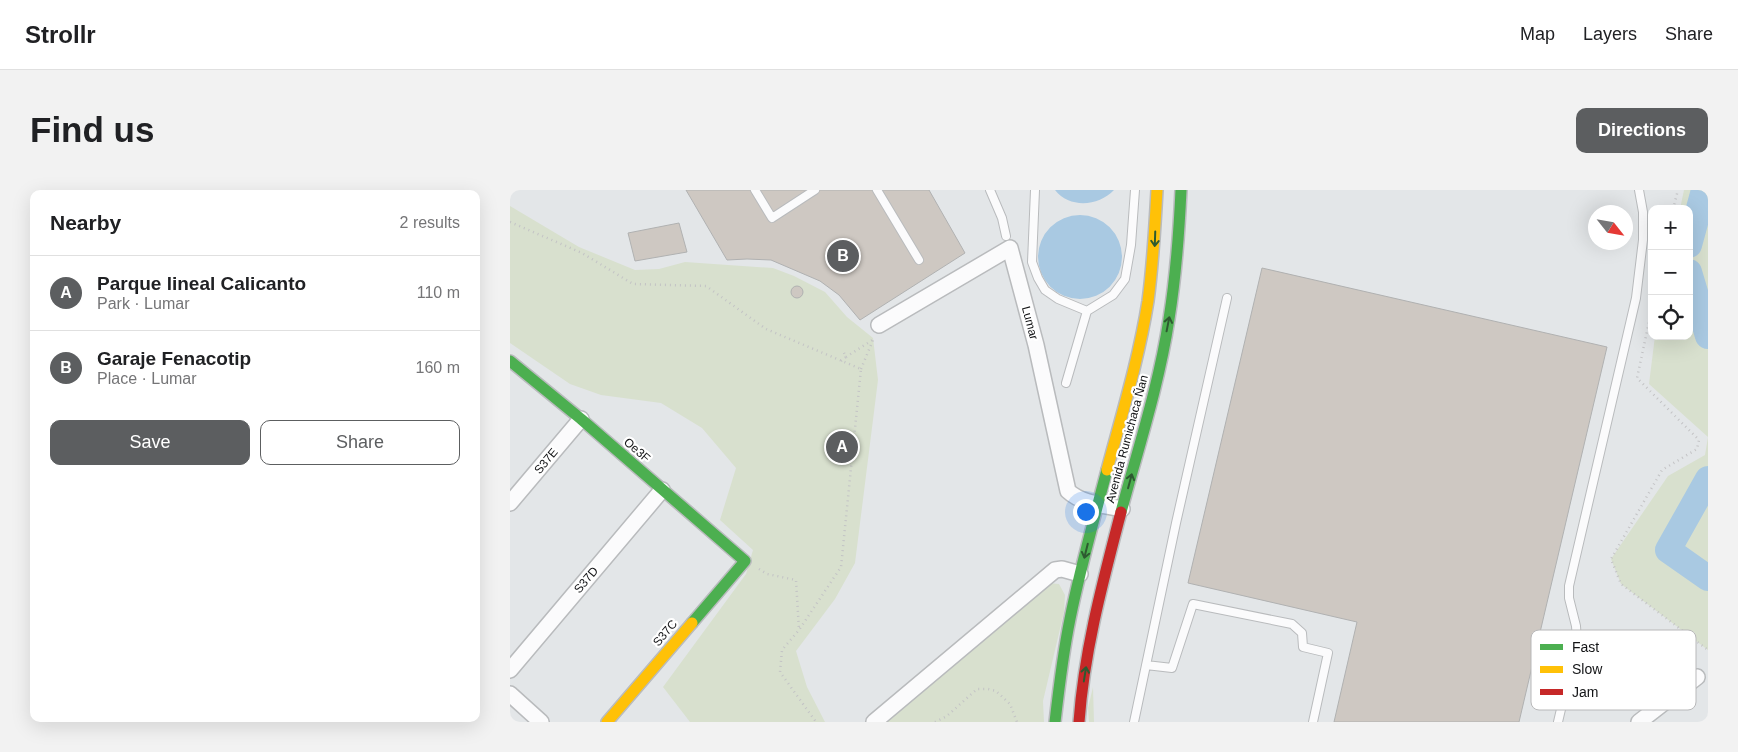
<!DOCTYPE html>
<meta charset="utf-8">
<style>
body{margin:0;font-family:Arial,sans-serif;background:#f2f2f2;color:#202124}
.controls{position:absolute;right:15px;top:15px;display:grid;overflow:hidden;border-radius:10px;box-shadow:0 5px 20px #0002}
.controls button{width:45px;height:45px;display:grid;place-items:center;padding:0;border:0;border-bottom:1px solid #e0e0e0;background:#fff;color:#202124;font:25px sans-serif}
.compass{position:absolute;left:1078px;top:15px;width:45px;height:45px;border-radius:50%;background:#fff;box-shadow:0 5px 20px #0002;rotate:121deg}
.you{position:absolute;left:575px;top:321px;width:18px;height:18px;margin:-12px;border:4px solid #fff;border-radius:50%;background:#1a73e8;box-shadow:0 0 0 8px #1a73e833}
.badge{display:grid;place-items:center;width:32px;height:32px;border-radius:50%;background:#5c5e60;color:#fff;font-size:16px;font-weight:700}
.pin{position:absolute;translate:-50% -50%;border:2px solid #fff;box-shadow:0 1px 5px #0006}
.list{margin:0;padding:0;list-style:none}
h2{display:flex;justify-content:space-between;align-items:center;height:65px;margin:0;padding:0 20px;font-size:21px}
h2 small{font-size:16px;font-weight:400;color:#757577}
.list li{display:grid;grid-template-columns:32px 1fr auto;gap:15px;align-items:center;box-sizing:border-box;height:75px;padding:0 20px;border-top:1px solid #e0e0e0}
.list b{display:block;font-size:19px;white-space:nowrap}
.list p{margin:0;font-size:16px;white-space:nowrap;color:#757577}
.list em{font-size:16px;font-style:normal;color:#757577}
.actions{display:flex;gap:10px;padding:15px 20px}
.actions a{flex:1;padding:11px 0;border:1px solid #5c5e60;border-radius:10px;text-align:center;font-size:18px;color:#5c5e60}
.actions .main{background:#5c5e60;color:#fff}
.icon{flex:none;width:28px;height:28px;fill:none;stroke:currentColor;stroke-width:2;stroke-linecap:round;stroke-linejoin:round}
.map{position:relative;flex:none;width:1198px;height:532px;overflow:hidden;border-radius:10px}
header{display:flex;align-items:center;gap:30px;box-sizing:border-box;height:70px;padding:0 25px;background:#fff;border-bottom:1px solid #e0e0e0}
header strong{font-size:24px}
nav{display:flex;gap:28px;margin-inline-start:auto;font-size:18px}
.intro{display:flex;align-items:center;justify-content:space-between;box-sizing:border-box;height:120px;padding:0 30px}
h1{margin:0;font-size:35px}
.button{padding:12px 22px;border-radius:10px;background:#5c5e60;color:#fff;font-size:18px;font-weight:700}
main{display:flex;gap:30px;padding:0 30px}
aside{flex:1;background:#fff;border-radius:10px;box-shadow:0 5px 20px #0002}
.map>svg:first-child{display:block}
.green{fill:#d8e0ce}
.water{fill:#a9c9e2}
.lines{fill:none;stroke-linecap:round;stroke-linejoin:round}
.river{stroke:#a9c9e2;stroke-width:26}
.building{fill:#cec8c2;stroke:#b0b1b1}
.lane-casing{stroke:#b9bbbd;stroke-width:10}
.street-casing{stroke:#b9bbbd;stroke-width:18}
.fast-casing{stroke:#b9bbbd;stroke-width:14}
.slow-casing{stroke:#b9bbbd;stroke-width:14}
.jam-casing{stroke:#b9bbbd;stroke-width:14}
.path{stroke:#c3c3c5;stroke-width:2.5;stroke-dasharray:1 4;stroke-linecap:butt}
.lane{stroke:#fbfbfc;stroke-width:8}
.street{stroke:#fbfbfc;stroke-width:15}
.fast{stroke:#4caf50;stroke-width:11}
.slow{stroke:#ffc107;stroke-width:11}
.jam{stroke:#c62828;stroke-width:11}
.oneway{stroke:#2d5a30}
.labels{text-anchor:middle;stroke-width:4.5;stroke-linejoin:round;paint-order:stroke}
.street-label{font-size:12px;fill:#131416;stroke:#fff}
.key{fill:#fff;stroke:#b8b8b9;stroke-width:1}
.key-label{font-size:14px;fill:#131416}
</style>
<header>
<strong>Strollr</strong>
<nav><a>Map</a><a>Layers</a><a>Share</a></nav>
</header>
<div class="intro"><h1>Find us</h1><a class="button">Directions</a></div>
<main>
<aside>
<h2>Nearby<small>2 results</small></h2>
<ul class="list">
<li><span class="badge">A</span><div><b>Parque lineal Calicanto</b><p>Park · Lumar</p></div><em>110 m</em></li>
<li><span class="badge">B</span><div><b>Garaje Fenacotip</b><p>Place · Lumar</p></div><em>160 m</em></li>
</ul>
<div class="actions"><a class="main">Save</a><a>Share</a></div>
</aside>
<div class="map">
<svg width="1198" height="532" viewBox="0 0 1198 532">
<rect width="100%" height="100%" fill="#e3e6e8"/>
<!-- green -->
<path class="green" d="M1174,0H1198V460L1111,394L1101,369L1158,286L1195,265L1198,247L1139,194L1145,146H1179V19H1170Z
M0,16L69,57L125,80L149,79L175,72L263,78L284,86L315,102L337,127L363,148L368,190L345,373L325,409L286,461L297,497L315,532H180L153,497L236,384L243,360L210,330L226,278L192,238L151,213L91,205L60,194L0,153Z
M538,393L549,394L555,405L554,422L533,511L534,532H376Z
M583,497L584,532H579L578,518Z"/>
<!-- water -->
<path class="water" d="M545,0H604C589,16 560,19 545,0Z
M528 67a42 42 0 1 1 84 0a42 42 0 1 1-84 0Z"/>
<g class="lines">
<!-- river -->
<path class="river" d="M1179,55L1194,0
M1179,82L1198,146
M1198,289L1158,360L1198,388"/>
</g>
<!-- building -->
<path class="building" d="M176,0H419L455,63L350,130L329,105L310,91L261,70L237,69L217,70Z
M169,33L177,62L125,71L118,43Z
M752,78L1097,157L1009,532H824L847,432L678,393Z
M281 102a6 6 0 1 1 12 0a6 6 0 1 1-12 0Z"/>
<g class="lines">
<defs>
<path id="lane" d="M245,0L262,28L305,0
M367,0L409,70
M480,0L492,28L496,46
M525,0L522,72L528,88L535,100L548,109L577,121
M556,193L577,121L603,105L615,89L621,55L625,0
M636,475L662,478L683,414L782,434L792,443L793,457L818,463L803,532
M624,532L666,333L717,108
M1048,532L1067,451L1066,436L1059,408V396L1126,108L1133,50V22L1129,0"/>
<path id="street" d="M369,135L500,58L526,155L558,301C572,314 594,315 612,319
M0,313L71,229
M0,480L152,300
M0,504L31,532
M364,532L545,380L552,379L570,384
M1129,532L1187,487"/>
<path id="fast" d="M0,171L71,229L235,371L182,433
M611,322C628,259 649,195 659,129C666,85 669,45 671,0
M545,532C549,497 553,463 560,429C570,379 584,329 597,280"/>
<path id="slow" d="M597,280C612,224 629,168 638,111C643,74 645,37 647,0
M97,532L182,433"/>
<path id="jam" d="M569,532C574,461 593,391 611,322"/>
</defs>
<!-- lane casing -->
<use href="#lane" class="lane-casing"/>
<!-- street casing -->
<use href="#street" class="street-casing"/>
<!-- fast casing -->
<use href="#fast" class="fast-casing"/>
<!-- slow casing -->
<use href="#slow" class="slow-casing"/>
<!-- jam casing -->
<use href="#jam" class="jam-casing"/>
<!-- path -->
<path class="path" d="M1163,19L1168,0
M0,32L72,63L123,94L196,96L256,139L351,179L331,377L289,440L272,460L270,482L306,532
M1142,118L1127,188L1189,250L1187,259L1152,280L1101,369L1111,394L1198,460
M336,167L364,149
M331,171L336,167L333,161
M351,179L363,150
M249,379L257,384L286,390L289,440
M425,532L437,526L467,499H478L486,501L500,514L507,532"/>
<!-- lane -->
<use href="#lane" class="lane"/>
<!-- street -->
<use href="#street" class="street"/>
<!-- fast -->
<use href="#fast" class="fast"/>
<!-- slow -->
<use href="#slow" class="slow"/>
<!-- jam -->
<use href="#jam" class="jam"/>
</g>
<!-- one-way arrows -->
<defs><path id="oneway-shaft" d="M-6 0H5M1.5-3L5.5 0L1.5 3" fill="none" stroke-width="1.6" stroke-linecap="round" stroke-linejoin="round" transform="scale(1.25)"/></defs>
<g class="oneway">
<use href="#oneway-shaft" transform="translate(645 49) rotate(92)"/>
<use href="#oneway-shaft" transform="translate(658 134) rotate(-79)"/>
<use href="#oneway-shaft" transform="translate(620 291) rotate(-75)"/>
<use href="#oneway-shaft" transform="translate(576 361) rotate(104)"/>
<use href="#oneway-shaft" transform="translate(575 484) rotate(-81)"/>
</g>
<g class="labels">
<!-- street labels -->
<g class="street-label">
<text transform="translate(520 133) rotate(75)" y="4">Lumar</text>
<text transform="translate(617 249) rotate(-75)" y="4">Avenida Rumichaca Ñan</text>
<text transform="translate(127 260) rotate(41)" y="4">Oe3F</text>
<text transform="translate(36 271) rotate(-50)" y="4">S37E</text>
<text transform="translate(76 390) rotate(-50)" y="4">S37D</text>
<text transform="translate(155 443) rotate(-50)" y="4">S37C</text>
</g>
</g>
<!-- legend -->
<rect x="1021" y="440" width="165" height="80" rx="8" class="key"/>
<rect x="1030" y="454" width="23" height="6" fill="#4caf50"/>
<rect x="1030" y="476" width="23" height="7" fill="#ffc107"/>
<rect x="1030" y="499" width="23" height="6" fill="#c62828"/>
<g class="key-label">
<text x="1062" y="462">Fast</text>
<text x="1062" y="484">Slow</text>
<text x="1062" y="507">Jam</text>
</g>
</svg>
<div class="controls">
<button>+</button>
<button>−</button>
<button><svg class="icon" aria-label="locate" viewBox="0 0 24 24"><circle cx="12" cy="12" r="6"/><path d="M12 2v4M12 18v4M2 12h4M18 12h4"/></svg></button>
</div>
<svg class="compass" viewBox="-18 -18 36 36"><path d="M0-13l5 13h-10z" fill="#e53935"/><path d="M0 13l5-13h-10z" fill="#757577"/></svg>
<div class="you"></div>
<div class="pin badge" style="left:332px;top:257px">A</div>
<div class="pin badge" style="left:333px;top:66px">B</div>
</div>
</main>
